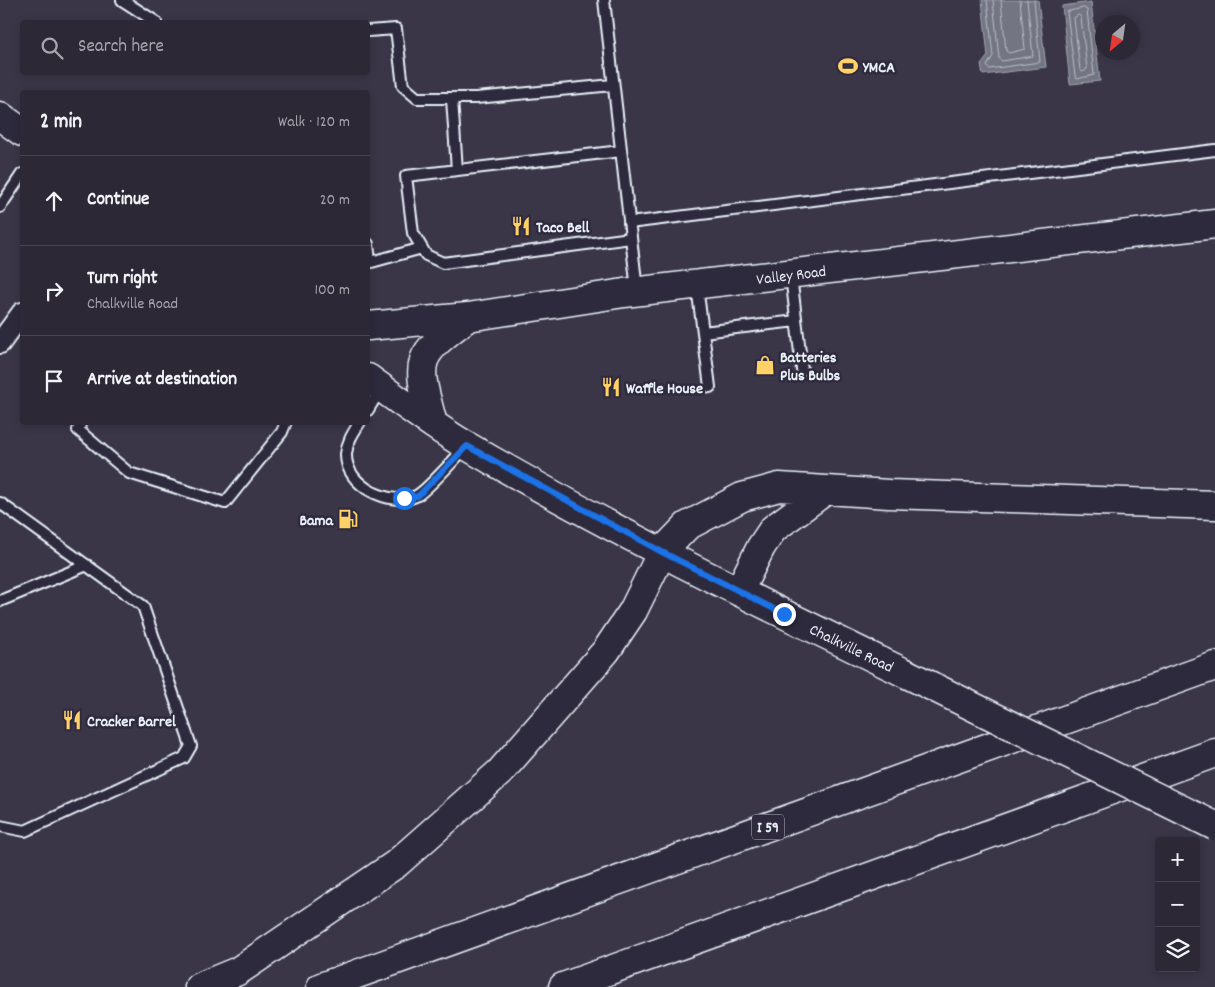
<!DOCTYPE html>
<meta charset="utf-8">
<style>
body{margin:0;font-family:Dekko,sans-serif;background:#34303e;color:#f1f3f6}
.controls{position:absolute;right:15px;bottom:15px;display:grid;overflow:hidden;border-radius:5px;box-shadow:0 2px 8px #0003}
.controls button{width:45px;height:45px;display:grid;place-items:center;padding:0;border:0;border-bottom:1px solid #484451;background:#2c2836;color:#f1f3f6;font:25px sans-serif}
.compass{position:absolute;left:1095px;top:15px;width:45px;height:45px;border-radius:50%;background:#2c2836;box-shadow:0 2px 8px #0003;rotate:209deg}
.stop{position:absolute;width:15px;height:15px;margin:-11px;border:4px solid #1a73e8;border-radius:50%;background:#fff}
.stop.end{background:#1a73e8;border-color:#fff;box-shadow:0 1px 5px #0008}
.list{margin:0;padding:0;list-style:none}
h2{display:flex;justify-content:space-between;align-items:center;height:65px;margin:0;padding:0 20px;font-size:21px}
h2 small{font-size:16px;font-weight:400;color:#a6a6ad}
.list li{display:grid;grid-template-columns:32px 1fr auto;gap:15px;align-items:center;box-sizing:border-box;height:90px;padding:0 20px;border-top:1px solid #484451}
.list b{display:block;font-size:19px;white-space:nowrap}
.list p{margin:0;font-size:16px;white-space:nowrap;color:#a6a6ad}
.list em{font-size:16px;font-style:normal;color:#a6a6ad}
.icon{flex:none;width:28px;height:28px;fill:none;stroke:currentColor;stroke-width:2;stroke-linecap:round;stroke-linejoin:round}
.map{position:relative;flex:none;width:1215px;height:987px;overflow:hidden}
.search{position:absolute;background:#2c2836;box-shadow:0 2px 8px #0003;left:20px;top:20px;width:350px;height:55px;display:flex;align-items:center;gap:12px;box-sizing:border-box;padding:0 18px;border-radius:5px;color:#a6a6ad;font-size:19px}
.panel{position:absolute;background:#2c2836;box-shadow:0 2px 8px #0003;left:20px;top:90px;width:350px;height:335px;border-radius:5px}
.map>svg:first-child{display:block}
.water{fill:#737482;stroke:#a2a6b1}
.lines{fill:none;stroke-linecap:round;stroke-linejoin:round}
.shore{stroke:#b9bfc9;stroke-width:1}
.lane-casing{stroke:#e8f1f8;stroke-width:14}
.street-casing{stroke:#e8f1f8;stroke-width:24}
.secondary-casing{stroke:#e8f1f8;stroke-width:31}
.highway-casing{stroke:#e8f1f8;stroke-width:31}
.lane{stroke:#2f2a3d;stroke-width:10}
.street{stroke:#2f2a3d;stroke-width:20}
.secondary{stroke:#2f2a3d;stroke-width:28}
.highway{stroke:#2f2a3d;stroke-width:28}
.secondary-bridge-casing{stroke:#e8f1f8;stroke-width:31;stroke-linecap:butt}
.secondary-bridge{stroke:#2f2a3d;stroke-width:28}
.route{stroke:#1a73e8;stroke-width:6}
.labels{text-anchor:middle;stroke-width:5;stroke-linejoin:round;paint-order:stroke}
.shield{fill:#2f2a3d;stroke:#b0b5c0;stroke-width:1}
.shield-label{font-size:15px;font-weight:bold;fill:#e8f1f8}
.poi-label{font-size:16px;font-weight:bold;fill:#e8f1f8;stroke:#2f2a3d;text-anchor:start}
.street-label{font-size:16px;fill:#e8f1f8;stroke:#2f2a3d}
</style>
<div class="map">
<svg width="1215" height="987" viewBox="0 0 1215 987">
<rect width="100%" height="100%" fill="#3a3648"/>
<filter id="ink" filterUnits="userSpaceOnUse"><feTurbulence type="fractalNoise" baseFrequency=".02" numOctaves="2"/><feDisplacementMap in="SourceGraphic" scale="10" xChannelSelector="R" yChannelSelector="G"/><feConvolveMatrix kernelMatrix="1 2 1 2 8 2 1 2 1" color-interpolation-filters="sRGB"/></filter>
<g filter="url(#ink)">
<!-- water -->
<path class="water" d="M982,0H1038L1046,67L983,75L981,65L988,56Z
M1091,2L1100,81L1070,84L1062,6Z"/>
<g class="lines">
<!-- shore -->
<path class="shore" d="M987,0L993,56L987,66L989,69L1040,62L1034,0
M993,0L999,59L1002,61L1033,56L1027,0
M1001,0L1006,51L1009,53L1025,49L1020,0
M1084,8L1087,10L1094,75L1077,79L1075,76L1067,12Z
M1079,15L1081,17L1087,69L1083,72L1080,70L1074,18Z"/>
<defs>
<path id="lane" d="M122,0L156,22
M604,0L637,290
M368,31L396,29L403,86L417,98H476L613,85
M452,99L457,170
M621,151L406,176L413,233L426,255L443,263L631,238
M0,207L22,174
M629,223L1215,150
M368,244L370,262
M368,263L422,248
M791,275L802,370
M697,286L710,387
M703,332L796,321
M368,410L381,388
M81,422L78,430L129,473L225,503L282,432L286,422
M360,422C353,433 347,442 346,454C345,486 390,507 416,496C427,491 456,457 466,447
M0,503L143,606L191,746L184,758L25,831L0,826
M0,601L87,565"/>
<path id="street" d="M0,343L22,313"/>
<path id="secondary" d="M0,116L22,132
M368,326L468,317L624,293L1215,224
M368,378C400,401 433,426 467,446C610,530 759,602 907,674
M433,424C416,360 413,358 468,317"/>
<path id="highway" d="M739,591L761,547L773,529L826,490
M199,987L238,971L396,864L500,772L606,651L633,611L662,552L687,526L742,497L779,487L889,494L1215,505
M321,987L1215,666
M563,987L1215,753"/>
</defs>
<!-- lane casing -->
<use href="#lane" class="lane-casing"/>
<!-- street casing -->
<use href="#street" class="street-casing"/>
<!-- secondary casing -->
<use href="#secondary" class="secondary-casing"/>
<!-- highway casing -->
<use href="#highway" class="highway-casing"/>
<!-- lane -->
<use href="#lane" class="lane"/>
<!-- street -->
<use href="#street" class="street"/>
<!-- secondary -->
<use href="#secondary" class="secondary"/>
<!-- highway -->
<use href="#highway" class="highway"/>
<defs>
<path id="secondary-bridge" d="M907,674L1215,826"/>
</defs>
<!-- secondary-bridge casing -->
<use href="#secondary-bridge" class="secondary-bridge-casing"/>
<!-- secondary-bridge -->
<use href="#secondary-bridge" class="secondary-bridge"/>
</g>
</g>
<g class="lines" filter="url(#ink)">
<!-- route -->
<path class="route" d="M404,498L418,496L467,446L662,552L784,614"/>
</g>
<!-- icons -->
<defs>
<symbol id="stadium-bare" viewBox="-9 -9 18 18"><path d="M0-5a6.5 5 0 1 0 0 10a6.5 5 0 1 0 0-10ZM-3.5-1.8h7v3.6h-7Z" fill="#ffd166" stroke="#2f2a3d" stroke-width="2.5" paint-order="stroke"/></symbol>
<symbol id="restaurant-bare" viewBox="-9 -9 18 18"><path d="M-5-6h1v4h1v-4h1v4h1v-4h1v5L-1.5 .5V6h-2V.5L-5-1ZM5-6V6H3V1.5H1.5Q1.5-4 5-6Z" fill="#ffd166" stroke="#2f2a3d" stroke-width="2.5" paint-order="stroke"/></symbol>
<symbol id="shop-bare" viewBox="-9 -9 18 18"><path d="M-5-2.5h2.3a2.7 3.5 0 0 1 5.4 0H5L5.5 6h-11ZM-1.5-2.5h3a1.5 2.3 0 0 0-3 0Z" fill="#ffd166" stroke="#2f2a3d" stroke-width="2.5" paint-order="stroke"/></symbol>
<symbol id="fuel-bare" viewBox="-9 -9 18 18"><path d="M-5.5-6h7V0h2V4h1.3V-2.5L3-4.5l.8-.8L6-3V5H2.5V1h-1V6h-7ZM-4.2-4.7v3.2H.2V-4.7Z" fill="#ffd166" stroke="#2f2a3d" stroke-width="2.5" paint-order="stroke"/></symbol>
</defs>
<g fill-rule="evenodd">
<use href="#stadium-bare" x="834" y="52" width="28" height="28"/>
<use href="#restaurant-bare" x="507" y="212" width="28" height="28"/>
<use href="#shop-bare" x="751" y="351" width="28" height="28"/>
<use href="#restaurant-bare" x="597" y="373" width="28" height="28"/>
<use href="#fuel-bare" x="334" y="505" width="28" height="28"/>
<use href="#restaurant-bare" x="58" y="706" width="28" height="28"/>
</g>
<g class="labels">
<!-- shield labels -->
<rect class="shield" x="752" y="814.5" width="32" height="25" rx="4"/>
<g class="shield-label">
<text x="768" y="832">I 59</text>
</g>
<!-- poi labels -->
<g class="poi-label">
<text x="863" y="72">YMCA</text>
<text x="536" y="232">Taco Bell</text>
<text x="780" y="362">Batteries<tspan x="780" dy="18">Plus Bulbs</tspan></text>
<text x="626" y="393">Waffle House</text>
<text x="333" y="525" text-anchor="end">Bama</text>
<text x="87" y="726">Cracker Barrel</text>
</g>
<!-- street labels -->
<g class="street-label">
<text transform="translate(791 274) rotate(-7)" y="6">Valley Road</text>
<text transform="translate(852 647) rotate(26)" y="6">Chalkville Road</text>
</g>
</g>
</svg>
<div class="controls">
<button>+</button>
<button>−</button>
<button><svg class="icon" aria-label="layers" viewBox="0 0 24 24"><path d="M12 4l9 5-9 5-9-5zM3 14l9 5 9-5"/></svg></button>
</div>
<svg class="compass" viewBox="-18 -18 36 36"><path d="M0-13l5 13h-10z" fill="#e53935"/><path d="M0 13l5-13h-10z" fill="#a6a6ad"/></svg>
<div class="stop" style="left:404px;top:498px"></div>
<div class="stop end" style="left:784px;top:614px"></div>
<div class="search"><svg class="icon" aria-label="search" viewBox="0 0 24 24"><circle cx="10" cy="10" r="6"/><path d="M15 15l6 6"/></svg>Search here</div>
<section class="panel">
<h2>2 min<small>Walk · 120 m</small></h2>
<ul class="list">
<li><svg class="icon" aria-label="ahead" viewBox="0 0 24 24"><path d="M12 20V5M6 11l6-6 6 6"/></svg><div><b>Continue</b></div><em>20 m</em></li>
<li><svg class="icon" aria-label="right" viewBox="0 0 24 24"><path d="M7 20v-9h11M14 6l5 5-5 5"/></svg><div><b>Turn right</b><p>Chalkville Road</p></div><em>100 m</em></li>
<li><svg class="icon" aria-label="arrive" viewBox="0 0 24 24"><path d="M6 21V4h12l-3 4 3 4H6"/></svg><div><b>Arrive at destination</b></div></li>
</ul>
</section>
</div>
